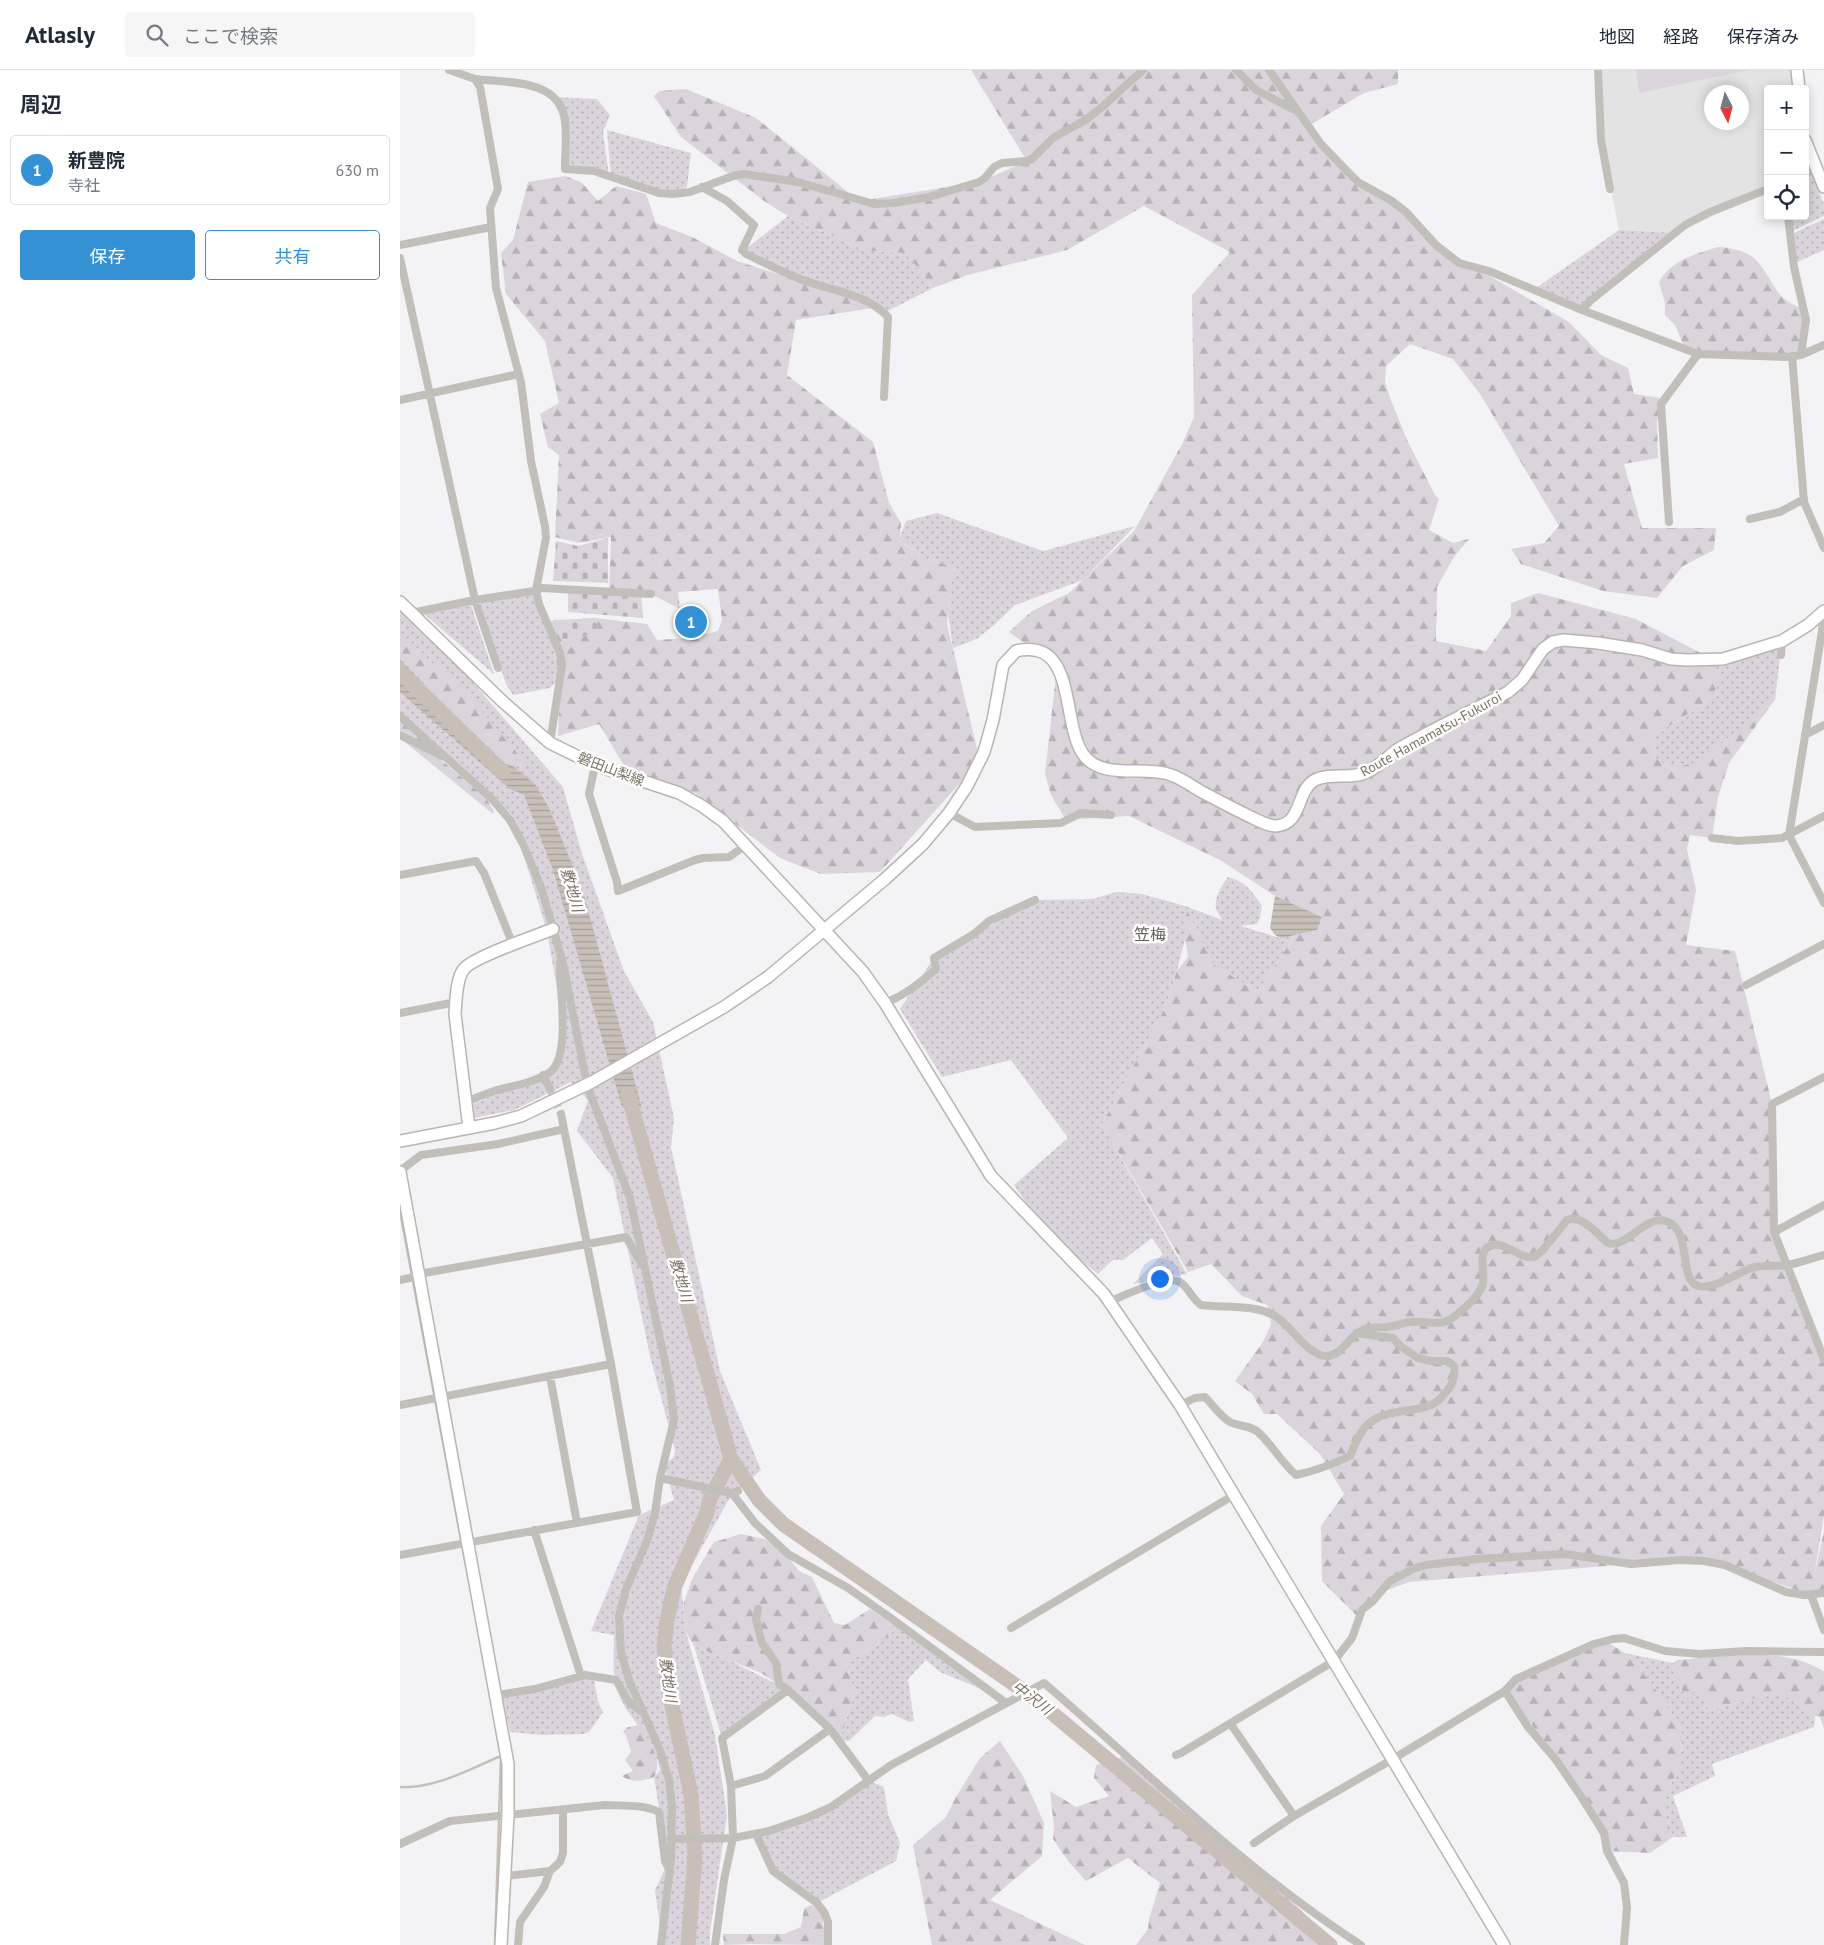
<!DOCTYPE html>
<html lang="ja">
<meta charset="utf-8">
<style>
body{margin:0;font-family:"PT Sans","Noto Sans JP",sans-serif;background:#f6f6f7;color:#1f2937}
.controls{position:absolute;right:15px;top:15px;display:grid;overflow:hidden;border-radius:5px;box-shadow:0 2px 12px #0003}
.controls button{width:45px;height:45px;display:grid;place-items:center;padding:0;border:0;border-bottom:1px solid #e0e1e3;background:#fff;color:#1f2937;font:25px sans-serif}
.compass{position:absolute;left:1304px;top:15px;width:45px;height:45px;border-radius:50%;background:#fff;box-shadow:0 2px 12px #0003;rotate:174deg}
.you{position:absolute;left:759px;top:1208px;width:18px;height:18px;margin:-12px;border:4px solid #fff;border-radius:50%;background:#1a73e8;box-shadow:0 0 0 8px #1a73e833}
.badge{display:grid;place-items:center;width:32px;height:32px;border-radius:50%;background:#3491d4;color:#fff;font-size:16px;font-weight:700}
.pin{position:absolute;translate:-50% -50%;border:2px solid #fff;box-shadow:0 1px 5px #0006}
.list{margin:0;padding:0;list-style:none}
h2{display:flex;justify-content:space-between;align-items:center;height:65px;margin:0;padding:0 20px;font-size:21px}
h2 small{font-size:16px;font-weight:400;color:#747a83}
.list li{display:grid;grid-template-columns:32px 1fr auto;gap:15px;align-items:center;box-sizing:border-box;height:70px;margin:0 10px 10px;padding:0 10px;border:1px solid #e0e1e3;border-radius:5px}
.list b{display:block;font-size:19px;white-space:nowrap}
.list p{margin:0;font-size:16px;white-space:nowrap;color:#747a83}
.list em{font-size:16px;font-style:normal;color:#747a83}
.actions{display:flex;gap:10px;padding:15px 20px}
.actions a{flex:1;padding:11px 0;border:1px solid #3491d4;border-radius:5px;text-align:center;font-size:18px;color:#3491d4}
.actions .main{background:#3491d4;color:#fff}
.icon{flex:none;width:28px;height:28px;fill:none;stroke:currentColor;stroke-width:2;stroke-linecap:round;stroke-linejoin:round}
.map{position:relative;flex:none;width:1424px;height:1875px;overflow:hidden}
header{display:flex;align-items:center;gap:30px;box-sizing:border-box;height:70px;padding:0 25px;background:#fff;border-bottom:1px solid #e0e1e3}
header strong{font-size:24px}
nav{display:flex;gap:28px;margin-inline-start:auto;font-size:18px}
.search{width:350px;height:45px;background:#f6f6f7;display:flex;align-items:center;gap:12px;box-sizing:border-box;padding:0 18px;border-radius:5px;color:#747a83;font-size:19px}
main{display:flex}
aside{flex:1;background:#fff}
.map>svg:first-child{display:block}
.built{fill:#e3e3e3;fill-rule:evenodd}
.grass{fill:url(#grass-dots)}
.forest{fill:url(#forest-firs)}
.cemetery{fill:url(#cemetery-stones)}
.park{fill:#dbd4dc}
.water{fill:url(#water-rules)}
.lines{fill:none;stroke-linecap:round;stroke-linejoin:round}
.stream{stroke:#c7bfb8;stroke-width:2.5}
.river{stroke:#c7bfb8;stroke-width:15}
.street-tunnel{stroke:#cfcdca;stroke-width:8;stroke-dasharray:8 4;stroke-linecap:butt}
.secondary-casing{stroke:#b9b5af;stroke-width:14}
.street{stroke:#c2bfba;stroke-width:8}
.secondary{stroke:#fff;stroke-width:11}
.labels{text-anchor:middle;stroke-width:5;stroke-linejoin:round;paint-order:stroke}
.street-label{font-size:14px;fill:#7b7363;stroke:#fff}
.water-label{font-size:15px;font-style:italic;fill:#7e6f63;stroke:#fff}
.quarter-label{font-size:16px;fill:#676054;stroke:#fff}
</style>
<header>
<strong>Atlasly</strong>
<div class="search"><svg class="icon" aria-label="search" viewBox="0 0 24 24"><circle cx="10" cy="10" r="6"/><path d="M15 15l6 6"/></svg>ここで検索</div>
<nav><a>地図</a><a>経路</a><a>保存済み</a></nav>
</header>
<main>
<aside>
<h2>周辺<small></small></h2>
<ul class="list">
<li><span class="badge">1</span><div><b>新豊院</b><p>寺社</p></div><em>630 m</em></li>
</ul>
<div class="actions"><a class="main">保存</a><a>共有</a></div>
</aside>
<div class="map">
<svg width="1424" height="1875" viewBox="0 0 1424 1875">
<defs>
<pattern id="grass-dots" width="8" height="8" patternUnits="userSpaceOnUse" patternTransform="scale(1.25)"><rect width="8" height="8" fill="#dbd4dc"/><path d="M2 2h.1M6 6h.1" fill="none" stroke="#b7b0b6" stroke-width="1.8" stroke-linecap="round"/></pattern>
<pattern id="forest-firs" width="22" height="20" patternUnits="userSpaceOnUse" patternTransform="scale(1.25)"><rect width="22" height="20" fill="#dbd4dc"/><path d="M5 1l3.5 6h-7zM16 11l3.5 6h-7z" fill="#b7b0b6"/></pattern>
<pattern id="cemetery-stones" width="16" height="16" patternUnits="userSpaceOnUse" patternTransform="scale(1.25)"><rect width="16" height="16" fill="#dbd4dc"/><path d="M2 7V4a2 2 0 0 1 4 0v3zM10 15v-3a2 2 0 0 1 4 0v3z" fill="#b7b0b6"/></pattern>
<pattern id="water-rules" width="6" height="5" patternUnits="userSpaceOnUse" patternTransform="scale(1.25)"><rect width="6" height="5" fill="#c7bfb8"/><path d="M0 2.5h6" fill="none" stroke="#a7a099"/></pattern>
</defs>
<rect width="100%" height="100%" fill="#f3f3f6"/>
<!-- built -->
<path class="built" d="M1198,0H1397L1399,19H1368V121L1275,163L1219,160L1201,70ZM1312,22H1342V52H1312Z"/>
<!-- grass -->
<path class="grass" d="M154,27L197,29L210,45L203,62L209,106L165,96L167,49Z
M207,60L291,83L287,117L273,124L211,107Z
M1411,101L1424,134V146L1390,162L1389,146H1405V103Z
M388,146L466,181L506,183L533,218L484,243L394,206L343,181Z
M1424,149V180L1393,194L1390,165Z
M1219,160L1275,163L1182,240L1133,220Z
M537,443L643,481L735,456L683,510L615,535L594,555L577,569L553,578L548,543L554,497L527,489L499,470L506,451Z
M134,521L148,554L160,608L150,618L113,625L106,614L80,533Z
M0,534L27,559L163,717L182,784L224,901L253,952L274,1048L271,1077L320,1301L361,1400L328,1431L281,1515L286,1562L315,1665L327,1745L310,1862V1875H263L255,1820L264,1801L265,1774L254,1707L260,1700C253,1670 235,1655 221,1630C211,1610 214,1586 214,1565L191,1561L239,1445L274,1430L264,1395L274,1387L275,1380L250,1286L213,1108L177,1061L188,1030L171,1012L114,1040L73,1048V1034L157,998L161,943L147,861L111,744L0,648Z
M71,535L94,604L24,544Z
M1382,571L1375,630L1300,692L1271,699L1255,687L1253,666L1305,633L1314,590Z
M828,807C845,811 853,822 862,836L860,847L857,854L841,856L880,868L897,863L857,922L813,894L785,837V869L777,901L764,940L702,1054L787,1204L733,1214L763,1184L752,1168L723,1190H713L698,1204L648,1164L614,1115L668,1068L611,990L542,1007L500,939L534,888L635,830L693,829L716,822L742,824L785,836L822,850C821,847 817,842 816,839C814,827 822,815 828,807Z
M497,1557L579,1618L540,1602L526,1590L508,1609L514,1651L509,1652L492,1644L484,1647L475,1646L449,1671L440,1670L454,1624L447,1593L483,1571Z
M294,1576L327,1589L388,1620L322,1668Z
M1225,1583L1273,1593L1274,1606L1287,1628L1297,1618L1309,1640L1380,1622L1415,1646L1414,1657L1312,1694L1315,1706L1273,1726L1287,1767H1273L1262,1736L1281,1691L1282,1659L1249,1610Z
M181,1606L194,1609L198,1632L203,1642L189,1662L184,1664L142,1665L110,1662L102,1624Z
M468,1710L484,1717L488,1744L500,1773L496,1791L417,1833L373,1801L356,1764L419,1743Z"/>
<!-- forest -->
<path class="forest" d="M571,0H998V14L964,23L908,56L961,114L998,135L1036,175L1169,252L1201,285L1228,298L1234,324L1260,328L1257,352L1258,388L1224,394L1242,458H1316L1314,480L1283,496L1257,528L1203,521L1121,494L1111,479L1144,473L1159,456L1080,324L1053,289L1010,274L986,296L985,313L992,333L1008,372L1035,425L1039,429L1029,460L1053,473L1069,469L1054,487L1037,517L1036,571L1086,581L1111,546V533L1138,523L1236,549L1314,590L1321,612L1305,633L1253,666L1255,687L1271,699L1300,691L1376,628L1329,693L1318,727L1312,768L1290,765L1287,779L1296,820L1286,875L1335,881L1372,1034L1373,1099L1380,1178L1424,1289V1445L1414,1507L1424,1461V1524L1411,1525L1325,1495L1255,1492L1009,1512L974,1525L958,1547L922,1511L921,1456L944,1424L920,1384L877,1344H864L852,1324L835,1311L863,1272L871,1254L867,1235L842,1226L811,1194L788,1202L702,1054L764,940L777,901L788,887L783,857L785,836L813,894L857,922L897,863L916,860L922,847L875,826L820,790L729,746L666,750L651,725L645,704L657,596L609,562L632,541L669,523L734,461L782,374L794,347L792,225L830,182L744,136L667,180L568,205L533,218L506,183L466,181L388,146L364,131L281,67L254,26L259,21L286,19L356,48L459,131L579,112L627,91Z
M165,106L181,112L198,131L216,116L246,124L256,153L292,167L337,191L479,237L396,250L387,305L473,372L489,433L501,453L500,471L527,489L554,497L547,554L580,691L480,802L421,804L380,788L295,723L231,707L199,654L158,666L160,608L148,554L156,549L162,570L198,563L195,548L247,554L257,570L289,568L318,561L322,550L318,519L278,522L280,539L251,524L209,522L211,467L179,473L155,467L159,385L148,377L140,344L159,333L145,271L106,224L101,183L113,170L128,112Z
M1318,177C1331,178 1345,180 1355,189C1374,208 1374,232 1404,238L1401,285L1298,284L1285,279L1275,255L1265,245V233L1259,212C1271,190 1296,184 1318,177Z
M0,561L31,592L51,604L127,695H109L31,626L14,596L0,582Z
M0,645L32,682L86,728L94,741L93,744L6,673L1,665L26,678L0,660Z
M341,1464L360,1468L377,1473L399,1501L412,1507L434,1553L445,1555L470,1539L497,1557L483,1571L447,1593L454,1624L440,1670L388,1620L361,1603L294,1576L286,1562L283,1535L292,1509L314,1472Z
M1205,1571L1225,1583L1249,1610L1282,1659L1281,1691L1262,1736L1273,1767L1250,1783L1207,1781L1188,1738L1130,1652L1105,1621L1122,1606Z
M1334,1585C1370,1585 1391,1583 1424,1601V1659L1420,1647L1415,1646L1380,1622L1309,1640L1297,1618L1287,1628L1274,1606L1273,1593L1277,1590Z
M239,1655C248,1670 264,1690 254,1707C243,1711 232,1713 222,1706L233,1701L225,1690L231,1682L227,1668L223,1661L228,1657Z
M600,1671L623,1706L644,1753L642,1786L590,1830L685,1875H532L513,1775L546,1747L556,1727L580,1688Z
M729,1685L876,1814L934,1875H736L748,1859L749,1849L760,1813L728,1788L686,1811L668,1791L653,1769L654,1756L650,1721L676,1737L709,1726L694,1708L696,1695Z
M410,1835L421,1838L426,1875L351,1874L324,1875L323,1864H384L401,1857L404,1839Z"/>
<!-- cemetery -->
<path class="cemetery" d="M208,468V513L153,511L156,471L178,476Z
M168,523L241,524L243,548L168,542Z
M195,548L199,563L162,570L156,550Z"/>
<!-- park -->
<path class="park" d="M1236,0H1349L1239,23Z"/>
<!-- water -->
<path class="water" d="M0,590L20,610L43,643L90,689L113,696L135,714L149,738L182,818L242,1038L233,1043L222,1037L153,800L124,725L110,719L0,622Z
M875,826L922,847L917,860L881,868L875,865L870,858Z"/>
<g class="lines">
<!-- stream -->
<path class="stream" d="M0,1141L66,1496
M0,1717C35,1719 69,1699 101,1686
M95,1875L101,1686L96,1658"/>
<!-- river -->
<path class="river" d="M0,602L103,702
M228,1024L331,1389L359,1430L383,1454L634,1628L930,1875
M288,1875L295,1786L291,1724L267,1613L264,1577L267,1550L274,1518L307,1442L310,1428L331,1389"/>
<!-- street-tunnel -->
<path class="street-tunnel" d="M150,1019L161,1044"/>
<defs>
<path id="secondary" d="M1397,0L1399,19
M1405,70L1424,117
M0,532L102,631L150,673L195,695L279,723L302,736L323,751L463,902L485,933L591,1106L704,1224L780,1335L1104,1875
M69,1058L55,944C56,932 56,908 64,899C73,887 136,866 153,859
M0,1071L95,1053L121,1046L192,1012L324,937L368,907L485,809L523,774L549,743L567,716L584,682L593,650L603,595L616,581C677,567 661,652 683,684C701,711 745,695 771,705C783,709 793,717 804,723C821,732 838,741 855,749C861,752 869,756 876,756C903,754 896,720 915,710C931,702 951,710 967,702C980,696 989,685 1000,678C1035,658 1072,641 1108,622L1122,610L1143,579L1153,572L1164,570L1198,573L1242,580L1271,589L1288,590L1323,589L1382,571L1408,555L1424,541
M0,1102L108,1694V1745L101,1875"/>
</defs>
<!-- secondary casing -->
<use href="#secondary" class="secondary-casing"/>
<!-- street -->
<path class="street" d="M49,0L75,9L80,17L98,119L90,138L96,218L121,312L131,391L145,456L146,468L136,520L139,534L160,583L162,595L150,673
M836,0L856,20L893,39
M869,0L921,74L947,101L958,112L992,131L1006,142L1036,175L1059,193L1089,201L1182,240L1298,284L1388,287L1401,285L1424,275
M1198,0L1201,70L1210,119
M75,9C107,13 160,8 165,51C167,67 165,83 165,99L194,101L259,123L273,124L290,122L333,106L344,104L398,112L474,134L494,133L529,127L579,112L585,108L594,97L602,93L627,91L632,89L654,67L684,51L701,38L743,0
M1405,103L1416,99
M302,117L327,131L354,155L342,180L346,184C365,193 384,203 403,210C432,221 467,224 488,247L484,327
M1388,146L1394,197L1406,250L1401,285
M0,175L91,157
M0,188L75,530L98,598
M1182,240L1190,231L1285,155L1310,142L1368,119
M1392,286L1404,432L1424,478
M0,330L119,304
M1350,449L1380,442L1404,429
M1269,452L1261,334L1298,284
M1423,542L1422,561L1389,765L1424,833
M11,543L75,530L134,521L142,518L251,524
M1381,585L1382,571
M0,646L91,728L110,750L123,774L141,817L163,893L187,1015L230,1128L270,1316L274,1350L260,1408L255,1443L247,1471L226,1519L219,1546L221,1582L229,1610L260,1680L269,1710L272,1736L271,1789L261,1875
M0,665L42,686
M1405,665L1424,655
M195,695L189,724L217,812L218,821L295,790L303,788L329,787L346,775
M549,743L575,757L661,753L681,743L711,745
M1312,768L1338,771L1382,768L1424,746
M0,805L76,791L84,803L113,875
M1346,915L1424,874
M485,933C505,925 520,913 536,899L534,888L574,864L589,851L635,830
M0,943L56,932
M143,1005L150,1019
M1424,1007L1372,1034L1374,1162L1424,1289
M66,1032C75,1028 85,1024 94,1021C112,1016 133,1013 149,1003C172,987 159,918 160,892
M0,1101L21,1085L98,1074L164,1059
M1374,1162L1424,1135
M19,1204L226,1167L242,1195
M0,1210L19,1206
M709,1232C722,1226 768,1205 780,1212C789,1218 792,1229 801,1235C825,1238 854,1234 875,1246C891,1255 906,1284 925,1286C942,1288 950,1263 965,1259C972,1257 980,1257 987,1257C995,1256 1002,1253 1010,1252C1022,1250 1036,1256 1047,1251C1056,1247 1064,1238 1071,1232C1075,1228 1082,1219 1083,1213C1085,1203 1078,1183 1088,1177C1103,1168 1119,1190 1134,1187L1142,1181L1167,1150C1182,1144 1197,1164 1208,1173C1227,1179 1244,1145 1266,1151C1293,1160 1278,1210 1298,1216C1312,1220 1336,1204 1349,1199C1360,1194 1375,1197 1387,1195C1399,1193 1412,1188 1424,1185
M150,1306L177,1453
M0,1335L211,1294
M780,1335L795,1328L805,1327C813,1335 820,1346 830,1352C840,1357 851,1355 859,1363C873,1376 882,1393 896,1405C916,1401 933,1394 950,1386C955,1376 959,1362 967,1355C985,1337 1020,1344 1036,1332C1040,1330 1043,1325 1047,1321C1053,1314 1055,1305 1054,1296L1047,1291H1030L1018,1288L1000,1276L993,1268L956,1263
M260,1408L331,1423L338,1421
M335,1427L355,1453L388,1484L448,1518L495,1551L606,1633
M134,1460L181,1606
M0,1485L237,1442L211,1294L161,1044
M1411,1525L1424,1560
M358,1539L356,1549L362,1573L376,1593L379,1614L388,1620L430,1659
M611,1558L834,1425
M1105,1621L1128,1657L1156,1690L1182,1728L1204,1763L1207,1781L1224,1813L1227,1838L1224,1875
M97,1625L135,1619L185,1605L216,1610L228,1631L240,1641
M830,1653L894,1746
M776,1685L781,1683L934,1591L952,1568L962,1540L973,1531L990,1511L1013,1499L1026,1495L1077,1489L1165,1484L1231,1494L1280,1490L1304,1491L1325,1495L1386,1522L1404,1525L1424,1523
M331,1716L365,1706L430,1659L468,1710
M356,1764L373,1801L417,1833L424,1842L428,1852V1875
M271,1769L333,1768L369,1761L409,1747L431,1737L491,1695L644,1613C748,1702 845,1801 961,1875
M854,1773L894,1746L993,1689L1105,1621L1116,1609L1194,1574L1213,1569L1224,1568L1265,1581L1300,1584L1346,1581L1424,1582
M0,1774L50,1751L205,1735C222,1736 244,1734 259,1742L265,1791L269,1799
M105,1806L150,1801
M118,1875L120,1852L144,1817L150,1801L160,1792L163,1783V1739
M315,1875L324,1810L333,1768L331,1716L322,1668L388,1620"/>
<!-- secondary -->
<use href="#secondary" class="secondary"/>
</g>
<g class="labels">
<!-- street labels -->
<g class="street-label">
<text transform="translate(1031 664) rotate(-29)" y="5">Route Hamamatsu-Fukuroi</text>
<text transform="translate(211 699) rotate(21)" y="5">磐田山梨線</text>
</g>
<!-- water labels -->
<g class="water-label">
<text transform="translate(172 820) rotate(74)" y="5">敷地川</text>
<text transform="translate(281 1210) rotate(74)" y="5">敷地川</text>
<text transform="translate(268 1610) rotate(82)" y="5">敷地川</text>
<text transform="translate(632 1628) rotate(37)" y="5">中沢川</text>
</g>
<!-- quarter labels -->
<g class="quarter-label">
<text x="750" y="870">笠梅</text>
</g>
</g>
</svg>
<div class="controls">
<button>+</button>
<button>−</button>
<button><svg class="icon" aria-label="locate" viewBox="0 0 24 24"><circle cx="12" cy="12" r="6"/><path d="M12 2v4M12 18v4M2 12h4M18 12h4"/></svg></button>
</div>
<svg class="compass" viewBox="-18 -18 36 36"><path d="M0-13l5 13h-10z" fill="#e53935"/><path d="M0 13l5-13h-10z" fill="#747a83"/></svg>
<div class="you"></div>
<div class="pin badge" style="left:291px;top:552px">1</div>
</div>
</main>
